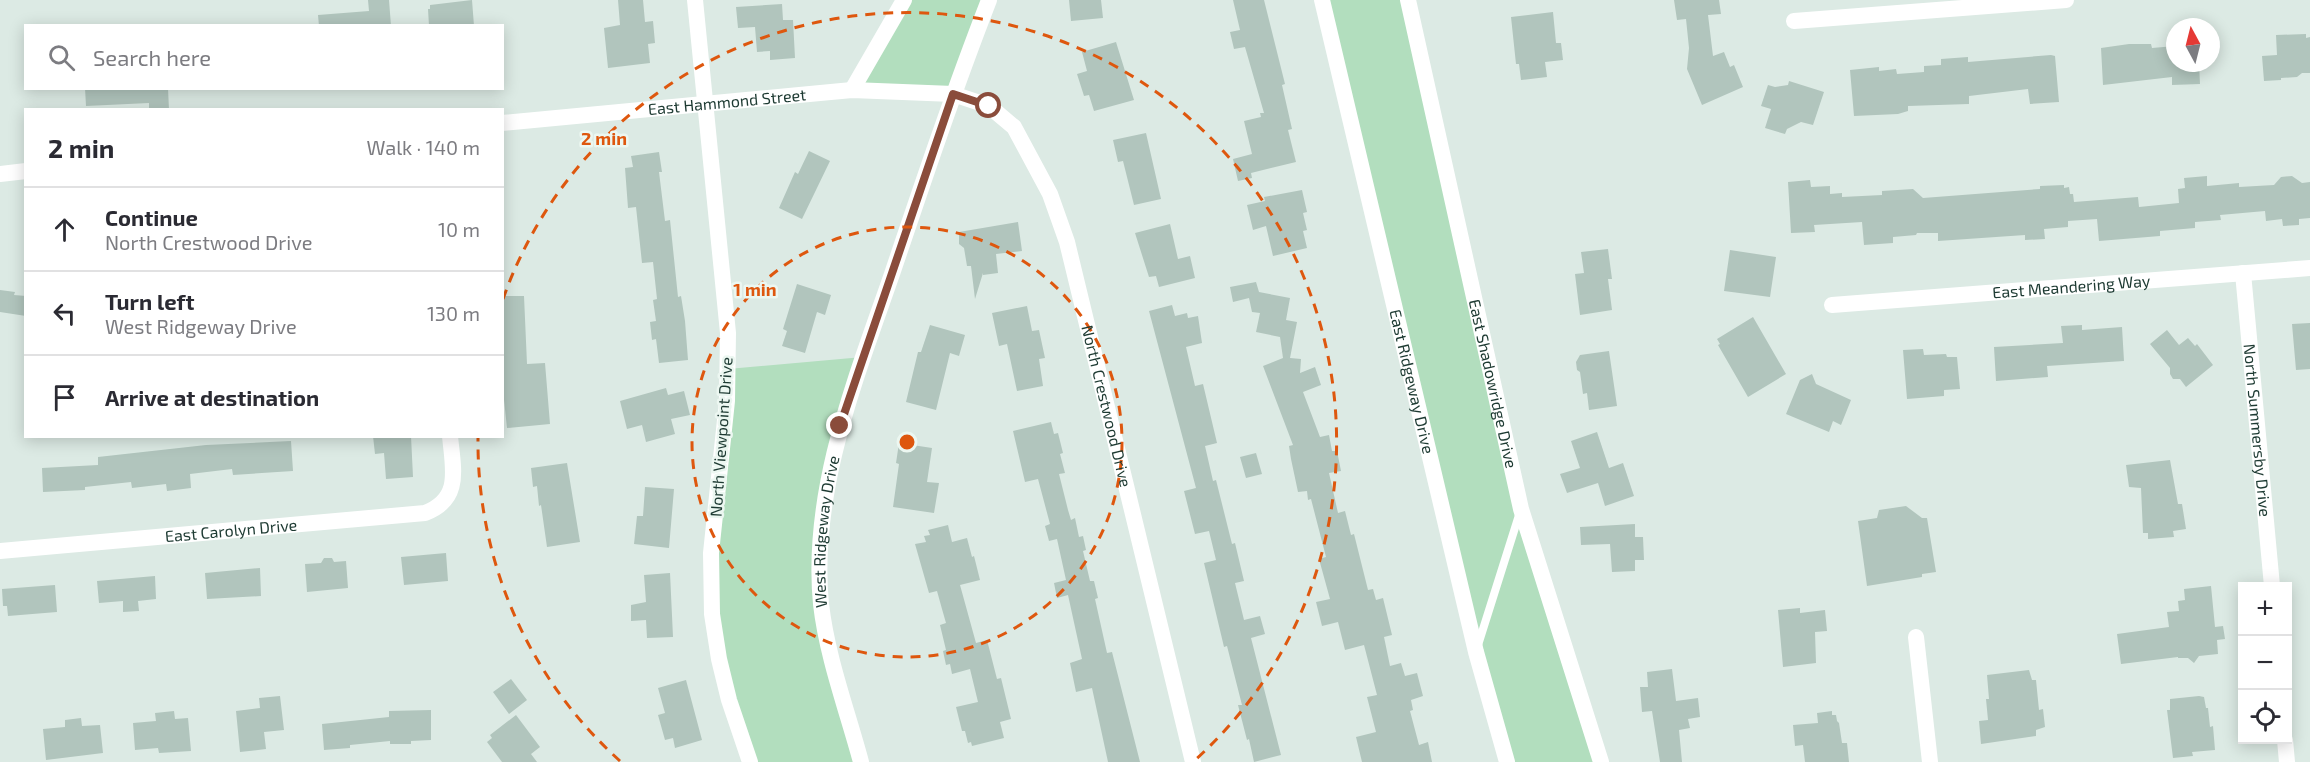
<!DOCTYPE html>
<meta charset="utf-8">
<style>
body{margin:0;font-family:"Exo 2",sans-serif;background:#f7f7f7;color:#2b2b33}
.controls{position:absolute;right:18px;bottom:18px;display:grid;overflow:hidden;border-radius:0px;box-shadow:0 3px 15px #0003}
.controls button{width:54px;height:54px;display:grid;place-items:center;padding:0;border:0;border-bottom:2px solid #e1e1e2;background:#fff;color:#2b2b33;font:30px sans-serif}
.compass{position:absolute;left:2166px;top:18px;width:54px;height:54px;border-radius:50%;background:#fff;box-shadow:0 3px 15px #0003;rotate:353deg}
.stop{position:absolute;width:18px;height:18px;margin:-14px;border:4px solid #8a4c3b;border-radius:50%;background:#fff}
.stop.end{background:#8a4c3b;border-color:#fff;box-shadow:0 2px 6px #0008}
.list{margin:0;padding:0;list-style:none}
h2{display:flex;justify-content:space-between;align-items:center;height:78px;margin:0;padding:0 24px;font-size:26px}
h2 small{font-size:20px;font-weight:400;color:#7c7c81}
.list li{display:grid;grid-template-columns:39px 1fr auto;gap:18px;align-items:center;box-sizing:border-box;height:84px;padding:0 24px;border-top:2px solid #e1e1e2}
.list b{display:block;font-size:22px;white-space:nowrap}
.list p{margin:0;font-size:20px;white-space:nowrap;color:#7c7c81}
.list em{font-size:20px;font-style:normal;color:#7c7c81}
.icon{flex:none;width:33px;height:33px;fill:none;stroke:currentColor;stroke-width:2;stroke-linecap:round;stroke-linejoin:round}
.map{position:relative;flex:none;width:2310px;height:762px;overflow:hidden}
.search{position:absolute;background:#fff;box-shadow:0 3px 15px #0003;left:24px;top:24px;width:480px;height:66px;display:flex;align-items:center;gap:15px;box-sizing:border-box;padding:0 21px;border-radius:0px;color:#7c7c81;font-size:22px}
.panel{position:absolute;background:#fff;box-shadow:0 3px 15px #0003;left:24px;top:108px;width:480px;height:330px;border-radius:0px}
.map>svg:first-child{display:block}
.green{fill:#b2debe}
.building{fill:#b1c5bd}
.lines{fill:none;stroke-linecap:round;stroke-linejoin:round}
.lane{stroke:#fff;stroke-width:8}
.street{stroke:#fff;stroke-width:16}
.route{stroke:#8a4c3b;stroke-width:8}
.ring{fill:none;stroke:#de570e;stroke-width:3;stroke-dasharray:10 8}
.labels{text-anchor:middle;stroke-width:5;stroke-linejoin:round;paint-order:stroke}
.street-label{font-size:16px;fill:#1d3a32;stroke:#ecf7f1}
.centre{fill:#de570e;stroke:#ecf7f1;stroke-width:3}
.ring-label{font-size:18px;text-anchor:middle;font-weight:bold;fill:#de570e;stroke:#ecf7f1;stroke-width:5;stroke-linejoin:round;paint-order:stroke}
</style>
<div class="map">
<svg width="2310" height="762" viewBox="0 0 2310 762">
<rect width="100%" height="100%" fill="#dceae4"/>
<!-- green -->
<path class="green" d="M904,0H989L953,94L852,90Z
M1322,0H1408L1521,509L1601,762H1507Z
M863,357L840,426L821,603L861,762H750L712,614L728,369Z"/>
<!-- building -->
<path class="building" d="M368,0H389L391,26H319L318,15L369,11Z
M472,0L474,26H429L428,9H430V5Z
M618,0H643L645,22L653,21L655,43L648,44L650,63L608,68L604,28L620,25Z
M1069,0H1101L1103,18L1071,21Z
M1233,0H1264L1285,84L1282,85L1292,129L1288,130L1296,162L1251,173L1252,178L1238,181L1233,159L1252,154L1244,121L1261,117L1260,113H1264L1245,47L1234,49L1230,32L1240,30Z
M1674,0H1719L1721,14L1708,15L1713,56L1724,52L1730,67L1734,65L1743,87L1702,105L1687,69L1689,48L1686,19L1677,20Z
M782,4L783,20H793L795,58L770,60V51L757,52L755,27L738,28L736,7Z
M1553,12L1556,43H1561L1563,60L1545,62L1547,77L1521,80L1519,64H1516L1511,17Z
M2306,34V38L2310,37V73H2302L2297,77L2281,78V80L2264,81L2262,56L2277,55L2276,35Z
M1116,42L1134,100L1094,111L1089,95L1084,96L1077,74L1087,71L1082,52Z
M2129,44H2151L2152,48L2175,46V63H2199L2200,84L2172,85V77L2103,85L2101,48Z
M2051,55L2055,56L2059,102L2030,104L2028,89L1969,96V104L1908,106V111L1898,114L1854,116L1850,70L1879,67V71L1896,69L1897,74L1924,72V66L1941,65V59L1968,57V62Z
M1789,81L1824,92L1813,125L1801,122L1787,129L1785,134L1765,128L1771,109L1761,106L1768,85L1775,87L1788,85Z
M85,88H168L169,110H149V103L86,106Z
M1146,133L1161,199L1134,205L1123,161L1118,162L1113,140Z
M809,151L830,161L802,219L779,208L795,172L798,174Z
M659,152L662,172H659L665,221L670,220L678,297L681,296L685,321L688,360L659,363L656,339L652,340L650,322L656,321L653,300L657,299L653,262L642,263L636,207L628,208L625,168L633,167L631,156Z
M2207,176V186L2239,183V187L2274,185L2281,177L2292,176L2302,183L2310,182V218L2299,219V225L2283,226L2282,219L2266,221L2265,211L2220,215L2221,220L2195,222V228L2160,231V236L2099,241L2097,219L2068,221V227L2044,229L2045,239L2025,240V235L1938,241V233H1917L1916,235L1893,237V243L1864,245L1862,222L1814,225L1815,232L1791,233L1788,182L1810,180L1811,187L1830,186V194L1842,193V197L1882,195V191L1913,189L1923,198L2040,189V186L2064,185V188L2069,187L2070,194H2073L2074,202L2138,197L2139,207L2179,203L2178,189L2185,188L2184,178Z
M1302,190L1307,212L1303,213L1307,230L1303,231L1307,248L1273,256L1266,226L1253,230L1247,205L1265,201L1264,197Z
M1018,222L1022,251L996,254L998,273L983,275V273L975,299L971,266H967L964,248L959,244V232Z
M1170,224L1178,259L1190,256L1195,278L1159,287L1156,276L1149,277L1135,233Z
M1608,249L1612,279H1608L1612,310L1580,315L1575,274L1584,273L1581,252Z
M1730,250L1776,257L1770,297L1724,291Z
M1256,282L1259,292L1290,298L1286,320L1297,322L1290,358L1301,359L1300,373L1315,367L1321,385L1303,392L1320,437L1329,435L1332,451H1337L1341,471L1329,473L1338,513L1345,511L1351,535L1354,534L1368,590L1373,589L1376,600L1383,598L1392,635L1384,637L1390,666L1401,663L1405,676L1417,673L1423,696L1411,700L1413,710L1410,711L1419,745L1428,742L1432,762H1362L1356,737L1376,732L1367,697L1377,695L1364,645L1345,650L1338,622L1322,626L1316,602L1330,599L1319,559L1326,557L1311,499L1308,500L1307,491L1298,492L1291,459L1289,446L1293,445L1263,366L1283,358L1280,337L1256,332L1260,313L1252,312L1249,298L1233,302L1230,287Z
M797,284L831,295L825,315L817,312L805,353L782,346L787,331L783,329Z
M0,290L15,292L14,295L26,296V316L0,312Z
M502,296H524L527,364L545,363L550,424L507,428L502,381Z
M1172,305L1175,316L1187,313L1188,318L1198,316L1202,343L1186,347L1195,386L1203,384L1217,443L1205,446L1213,481L1216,480L1232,544L1235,543L1244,581L1235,583L1244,620L1260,616L1265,634L1251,638L1281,755L1254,762L1249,739L1247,740L1238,705H1242L1227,646L1224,647L1204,563L1216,560L1209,531L1195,534L1184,491L1196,488L1149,311Z
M1027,306L1032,331L1039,330L1045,358L1039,359L1043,386L1017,391L1007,344L999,346L992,313Z
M1753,317L1786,374L1748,397L1718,345L1720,344L1717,339Z
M2310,323V369L2296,370L2292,324Z
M930,325L965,335L959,356L950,353L936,410L906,402L918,352H921Z
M2082,325V330L2122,327L2124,361L2047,366L2048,377L1996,381L1994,347L2063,343L2061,326Z
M2167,330L2179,345L2188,338L2195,346L2197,344L2213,365L2186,387L2180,379H2173L2170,374V368L2150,344Z
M1923,349L1924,355L1946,354L1947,357H1957L1960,389L1944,390V396L1907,399L1903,350Z
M1609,351L1617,406L1589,410L1587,393L1583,394L1580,372L1577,370L1576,362L1580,355Z
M1812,374L1816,384L1851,400L1841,425L1833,421L1829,432L1786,414L1800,380Z
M666,388L668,395L684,391L690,415L671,419L675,434L646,442L642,425L627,429L620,401Z
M1051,422L1054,434L1058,433L1063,453L1060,454L1065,473L1059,474L1068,510L1071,520L1075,518L1079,537L1083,536L1086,550L1083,551L1090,581H1094L1098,598L1095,599L1107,653L1112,652L1140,762H1108L1092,688L1076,692L1070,663L1082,659L1068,595L1057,598L1054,583L1066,580L1057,539L1049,541L1045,526L1050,524L1038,479L1025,482L1013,431Z
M1597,432L1609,468L1623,463L1634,496L1605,506L1598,483L1567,493L1560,474L1580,468L1571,441Z
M373,436H411L413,477L386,479L384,453L375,454Z
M291,441L293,471L233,475L232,469L190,474L191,488L167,491L166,484L132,488L131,482L85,487V490L43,492L42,468L98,465V457L206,445Z
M899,443L932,448L927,482L939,483L934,513L893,507L899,464L896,463Z
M1256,453L1262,474L1246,478L1240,457Z
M2170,460L2178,504H2182L2186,529L2173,531L2174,537L2148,539V533H2143L2141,488L2129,487L2126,465Z
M567,463L580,542L547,547L541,505L539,506L537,486L533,487L531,468Z
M645,487L674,489L669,548L634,544L637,516H643Z
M1906,506L1922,518H1927L1936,572L1922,574V577L1867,586L1858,521L1877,518L1879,510Z
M1635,524V537H1643L1644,560H1635V571L1612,572L1610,544L1581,545L1580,527Z
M948,525L952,542L967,538L972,557L974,556L980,580L960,585L976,643L987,640L997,679L1001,678L1011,719L1000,722L1004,738L972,746L971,742L968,743L965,731H962L956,707L978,702L970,669L952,674L950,664L946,665L943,651L946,650L940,625L946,623L942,609L937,591L929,593L915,544L926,542L924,536L930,535L928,530Z
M446,553L448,581L404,585L401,557Z
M324,558H332L334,562L346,561L348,588L307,592L305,564L321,563Z
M260,568L261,596L207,599L205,573Z
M670,573L673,637L647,638L646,620L631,621V605L646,602L644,575Z
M155,576L156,599L138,601L139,611L123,612V601L99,603L97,581Z
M55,585L57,612L8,616L7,606H3L2,589Z
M2211,586L2215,627L2223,626L2225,639L2217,640L2218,654L2199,656L2194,663L2188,658H2178V657L2121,664L2117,634L2169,627L2167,612L2179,611L2178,601L2185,600L2184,589Z
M1800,608V613L1825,610L1827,631L1815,632L1816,663L1783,667L1778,610Z
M1672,669L1676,701L1698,698L1700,717L1688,719L1690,728L1679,730L1682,762H1660L1652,711L1642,712L1640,687H1648L1647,672Z
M2029,670L2032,680H2036L2039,710L2043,709L2045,727L2036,730V736L1981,744L1979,721L1988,720L1986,699H1989L1987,675Z
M511,679L527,700L509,714L493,692Z
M686,680L702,740L675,748L673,738L665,740L658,715L665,713L658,688Z
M280,696L284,730L264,732L266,749L240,752L236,711L260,708L259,698Z
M2199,696L2204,697L2206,708H2208L2210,727L2213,726L2215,750L2192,752L2193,756L2173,758L2167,710H2170V699Z
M431,710V740L411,741V744H390V741L350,745V748L324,750L322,724L389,717V711Z
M174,711L175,719L188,718L191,751L159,753L158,748L135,750L133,723L156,721L155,713Z
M1832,711V715H1836L1837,721L1839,723L1842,743H1847L1849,762H1805L1803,745L1795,746L1793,725L1818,723L1817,713Z
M516,715L540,747L531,754L537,762H502L487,742L492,738L490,735Z
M81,718L82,726L100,725L103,753L46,760L43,729L65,727V720Z"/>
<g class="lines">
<!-- lane -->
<path class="lane" d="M1478,645L1520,512"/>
<!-- street -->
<g class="street">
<path d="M695,0L728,333L727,401L711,553L712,614L719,659L729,700L750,762"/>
<path id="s1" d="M1322,0L1476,652L1507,762"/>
<path id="s2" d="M1408,0L1521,509L1601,762"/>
<path d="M1794,21L2066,0"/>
<path d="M852,90L904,0"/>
<path id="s3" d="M502,123L852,90L953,94L989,106L1014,127L1050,194L1067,242L1193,762"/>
<path d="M0,174L26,171"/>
<path id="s4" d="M2243,273L2272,586"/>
<path id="s5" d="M1832,305L2310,268"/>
<path id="s6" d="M0,551L425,513C462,499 453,469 450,436"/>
<path d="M1916,637L1930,762"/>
<path d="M2285,740L2287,762"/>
<path id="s7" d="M861,762C847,710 827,657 821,604C810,491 856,378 892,274C923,182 954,90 989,0"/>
</g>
</g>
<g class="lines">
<!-- route -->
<path class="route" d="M840,426L953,94L989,106"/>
</g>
<!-- distance rings -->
<g class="ring">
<circle cx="907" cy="442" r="215"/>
<path d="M620 761A429 429 0 0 1 478 438M503 299A429 429 0 1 1 1194 761"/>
</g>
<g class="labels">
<!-- street labels -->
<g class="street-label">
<text dy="6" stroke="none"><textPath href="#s3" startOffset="226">East Hammond Street</textPath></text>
<text dy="6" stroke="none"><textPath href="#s5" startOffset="240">East Meandering Way</textPath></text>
<text dy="6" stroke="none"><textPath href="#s1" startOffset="392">East Ridgeway Drive</textPath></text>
<text dy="6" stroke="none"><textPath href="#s2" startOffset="393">East Shadowridge Drive</textPath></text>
<text dy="6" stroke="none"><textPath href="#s3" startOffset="819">North Crestwood Drive</textPath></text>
<text dy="6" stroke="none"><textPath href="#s4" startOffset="158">North Summersby Drive</textPath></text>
<text transform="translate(721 437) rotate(-86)" y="6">North Viewpoint Drive</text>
<text dy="6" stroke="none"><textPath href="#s6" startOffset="232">East Carolyn Drive</textPath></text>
<text dy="6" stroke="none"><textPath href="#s7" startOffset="236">West Ridgeway Drive</textPath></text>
</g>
</g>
<circle cx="907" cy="442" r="9" class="centre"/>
<g class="ring-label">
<text x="604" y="145">2 min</text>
<text x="755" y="296">1 min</text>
</g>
</svg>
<div class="controls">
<button>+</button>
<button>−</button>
<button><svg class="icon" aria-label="locate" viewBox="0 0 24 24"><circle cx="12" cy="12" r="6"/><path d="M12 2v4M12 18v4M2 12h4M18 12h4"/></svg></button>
</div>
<svg class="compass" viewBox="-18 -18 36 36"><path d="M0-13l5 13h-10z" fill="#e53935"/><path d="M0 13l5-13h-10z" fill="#7c7c81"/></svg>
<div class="stop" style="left:989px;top:106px"></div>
<div class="stop end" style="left:840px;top:426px"></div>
<div class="search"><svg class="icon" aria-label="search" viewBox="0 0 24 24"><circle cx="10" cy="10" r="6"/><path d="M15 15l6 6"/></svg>Search here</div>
<section class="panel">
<h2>2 min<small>Walk · 140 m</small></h2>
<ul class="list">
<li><svg class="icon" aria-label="ahead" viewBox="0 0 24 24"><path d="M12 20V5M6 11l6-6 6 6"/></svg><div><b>Continue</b><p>North Crestwood Drive</p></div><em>10 m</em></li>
<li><svg class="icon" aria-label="left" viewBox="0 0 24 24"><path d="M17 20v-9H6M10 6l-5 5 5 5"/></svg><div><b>Turn left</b><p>West Ridgeway Drive</p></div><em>130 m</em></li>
<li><svg class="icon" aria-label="arrive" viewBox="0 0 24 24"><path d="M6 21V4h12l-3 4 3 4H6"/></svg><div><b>Arrive at destination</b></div></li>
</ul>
</section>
</div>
